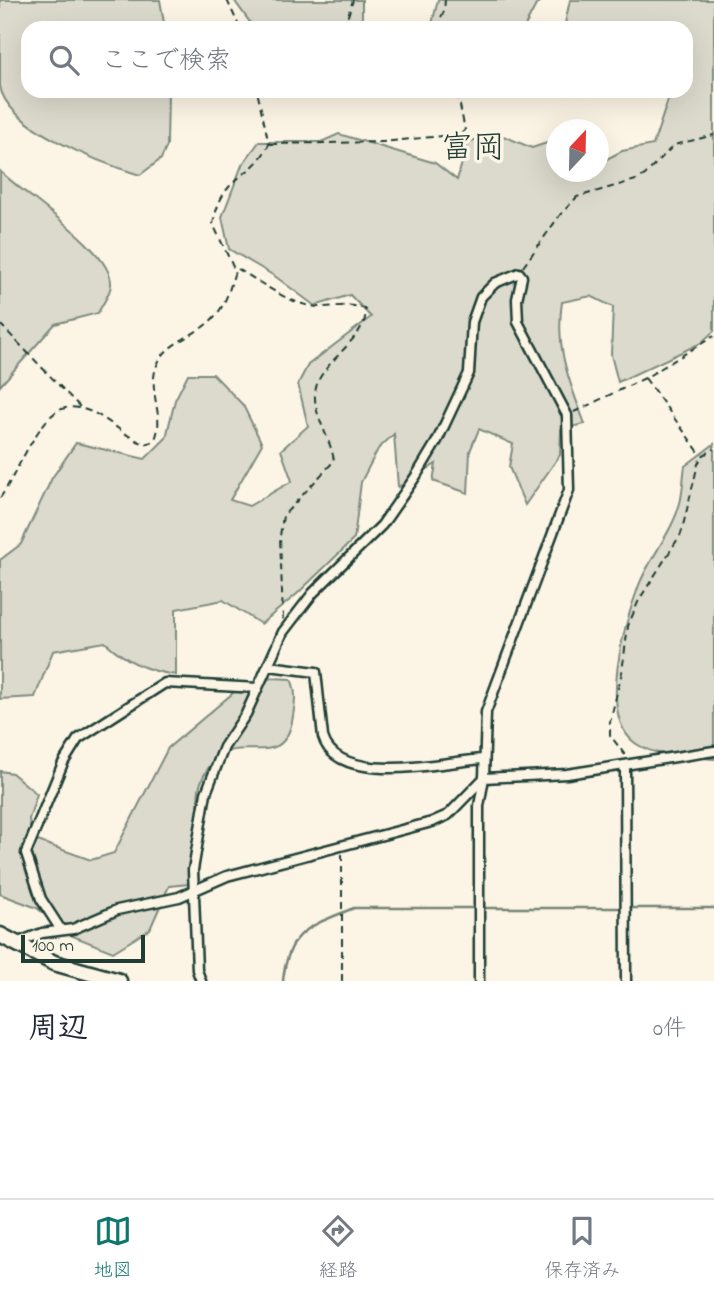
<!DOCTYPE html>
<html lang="ja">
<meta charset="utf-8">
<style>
body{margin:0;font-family:"Indie Flower","Klee One",sans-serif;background:#f2f2f3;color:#1f2937}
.compass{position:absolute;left:546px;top:119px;width:63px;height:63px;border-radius:50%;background:#fff;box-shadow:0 7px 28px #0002;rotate:22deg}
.scale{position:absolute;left:21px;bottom:18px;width:124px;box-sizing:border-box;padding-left:7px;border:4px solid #1f3d34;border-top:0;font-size:19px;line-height:24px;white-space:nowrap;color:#1f3d34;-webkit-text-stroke:5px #fcf5e5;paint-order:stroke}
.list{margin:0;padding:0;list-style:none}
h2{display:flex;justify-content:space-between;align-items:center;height:91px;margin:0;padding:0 28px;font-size:30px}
h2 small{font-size:23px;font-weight:400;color:#747a83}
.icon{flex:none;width:38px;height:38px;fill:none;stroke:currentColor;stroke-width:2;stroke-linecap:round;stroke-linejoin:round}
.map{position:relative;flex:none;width:714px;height:981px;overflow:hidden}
.search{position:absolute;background:#fff;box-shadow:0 7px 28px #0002;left:21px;right:21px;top:21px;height:77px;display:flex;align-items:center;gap:18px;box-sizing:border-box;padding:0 24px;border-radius:21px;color:#747a83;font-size:26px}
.sheet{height:217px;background:#fff}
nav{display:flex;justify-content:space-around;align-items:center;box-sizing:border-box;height:98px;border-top:2px solid #e0e1e3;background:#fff;font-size:19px;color:#747a83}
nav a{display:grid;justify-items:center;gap:4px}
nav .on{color:#0f766e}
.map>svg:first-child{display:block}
.green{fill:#dcdacc;stroke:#7e8c80;stroke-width:2}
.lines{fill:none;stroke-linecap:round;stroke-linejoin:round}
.stream{stroke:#758479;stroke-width:2.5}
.street-casing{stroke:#1f3d34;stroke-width:13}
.highway-casing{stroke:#1f3d34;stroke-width:19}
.path{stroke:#1f3d34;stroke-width:2;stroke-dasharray:7 5;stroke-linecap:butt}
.street{stroke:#fcf5e5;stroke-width:8}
.highway{stroke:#fcf5e5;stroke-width:14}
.labels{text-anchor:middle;stroke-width:7;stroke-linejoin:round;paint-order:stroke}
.quarter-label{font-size:32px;fill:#1f3d34;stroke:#fcf5e5}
</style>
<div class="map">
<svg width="714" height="981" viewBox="0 0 714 981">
<rect width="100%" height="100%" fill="#fcf5e5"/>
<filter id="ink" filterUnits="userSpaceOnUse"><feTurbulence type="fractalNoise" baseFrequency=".0143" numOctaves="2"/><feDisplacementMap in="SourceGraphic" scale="14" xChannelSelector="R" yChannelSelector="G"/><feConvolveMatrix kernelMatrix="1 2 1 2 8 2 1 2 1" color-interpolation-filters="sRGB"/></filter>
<g filter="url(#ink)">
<!-- green -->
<path class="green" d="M0,0H160L165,28H28V91H168L167,146L161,159L140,175C104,164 6,128 0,86C0,59 0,28 0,0Z
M234,0H362V28H254Z
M438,0H542L536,5L524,28H431Z
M570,0H714V331L701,343L618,382L611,355L613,307L591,296L562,302C555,348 569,381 585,424L561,429L560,455L525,505L509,467L513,444L479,429L470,451L468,493L433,481L436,464L398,487L394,434L378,449L361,482L354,539L297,594L261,624L223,600L176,609V675C147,671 127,662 105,642L53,651L35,697L0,699V560L21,544L52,478L76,443L145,459L166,438L175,400L188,374H213L243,405L262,444L230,500L249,506L292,481L281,450L308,426L298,384L308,365L371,317L350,295L315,306L276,277L229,249L222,217L242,165L259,142H321L339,134L435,163L457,180L468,142L496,133L532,148L556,140V172H598L599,163L622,151L653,145L671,91H686V28H564Z
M0,171C24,195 113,251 111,284C111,293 102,305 98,313L55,324L0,386Z
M714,444V759C690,756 656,758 635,743C597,715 625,622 639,585C650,557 672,533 680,503C683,492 683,478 685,466Z
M272,678L291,679C297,692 295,703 293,716C284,775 241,731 214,761C184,795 207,817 201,854C199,864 193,875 189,884L169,886L150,929L113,952L70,935L37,908L0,894V771L12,773L37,794L29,819L32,839L91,860L114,853L168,748L239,688Z"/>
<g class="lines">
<!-- stream -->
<path class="stream" d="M283,981C288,929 311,926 354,908H714"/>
<defs>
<path id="street" d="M269,666L316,672L323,737C338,788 446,761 484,759
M625,767L626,981
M61,930L41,899L26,853L63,763L78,739L165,683L258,688
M16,943L42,933L73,929L117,910L179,897L227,876L432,822L448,815L484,778L567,774L714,751
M201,981L197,970L193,870L206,793L224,747L246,714L283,632L313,593L382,525L416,476L437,441L469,373L472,322L481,297L495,283L519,273L522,277L517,299L518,322L567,415L569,490L486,712L484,778L479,806V981"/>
<path id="highway" d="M0,935L54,963L119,981"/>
</defs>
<!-- street casing -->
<use href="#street" class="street-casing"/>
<!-- highway casing -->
<use href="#highway" class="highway-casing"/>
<!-- path -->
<path class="path" d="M227,0L240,28
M344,28L353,0
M436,28L444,11L445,0
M270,144L383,142L461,134L465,130L457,91
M523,267L560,215L577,197L636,180L645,175L674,145L714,135
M238,269C261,282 284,301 311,306C329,310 348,301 365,309C371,333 325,360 317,384C308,410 331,436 334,461L283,516L280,536L283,620
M0,324L81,408
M645,378L701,455
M574,412L645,378L714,336
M0,498C15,477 39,416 62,409C72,405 85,409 94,413C112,422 126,437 145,444L154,441C167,416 145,390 158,363C167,343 192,337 208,323C225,309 229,291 235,271L213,224C223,171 251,182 269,144L257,91
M625,755L610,735V722L622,672L628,626L639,600L681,534L698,464L702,456L714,449
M342,981V854"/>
<!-- street -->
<use href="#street" class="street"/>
<!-- highway -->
<use href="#highway" class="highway"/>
</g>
</g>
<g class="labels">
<!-- quarter labels -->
<g class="quarter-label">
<text x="473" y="157">富岡</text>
</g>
</g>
</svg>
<svg class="compass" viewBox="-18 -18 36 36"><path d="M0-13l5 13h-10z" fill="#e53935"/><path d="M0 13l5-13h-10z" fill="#747a83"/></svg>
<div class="scale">100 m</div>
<div class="search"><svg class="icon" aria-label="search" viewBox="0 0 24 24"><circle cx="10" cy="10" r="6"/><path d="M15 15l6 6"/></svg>ここで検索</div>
</div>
<section class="sheet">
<h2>周辺<small>0件</small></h2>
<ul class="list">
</ul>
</section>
<nav>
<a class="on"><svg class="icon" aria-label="map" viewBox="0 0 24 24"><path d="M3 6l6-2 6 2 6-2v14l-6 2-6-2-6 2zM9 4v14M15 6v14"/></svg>地図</a>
<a><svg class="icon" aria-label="directions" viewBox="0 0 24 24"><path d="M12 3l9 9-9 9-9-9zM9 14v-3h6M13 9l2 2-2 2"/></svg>経路</a>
<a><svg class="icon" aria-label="saved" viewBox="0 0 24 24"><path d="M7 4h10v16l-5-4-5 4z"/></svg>保存済み</a>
</nav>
